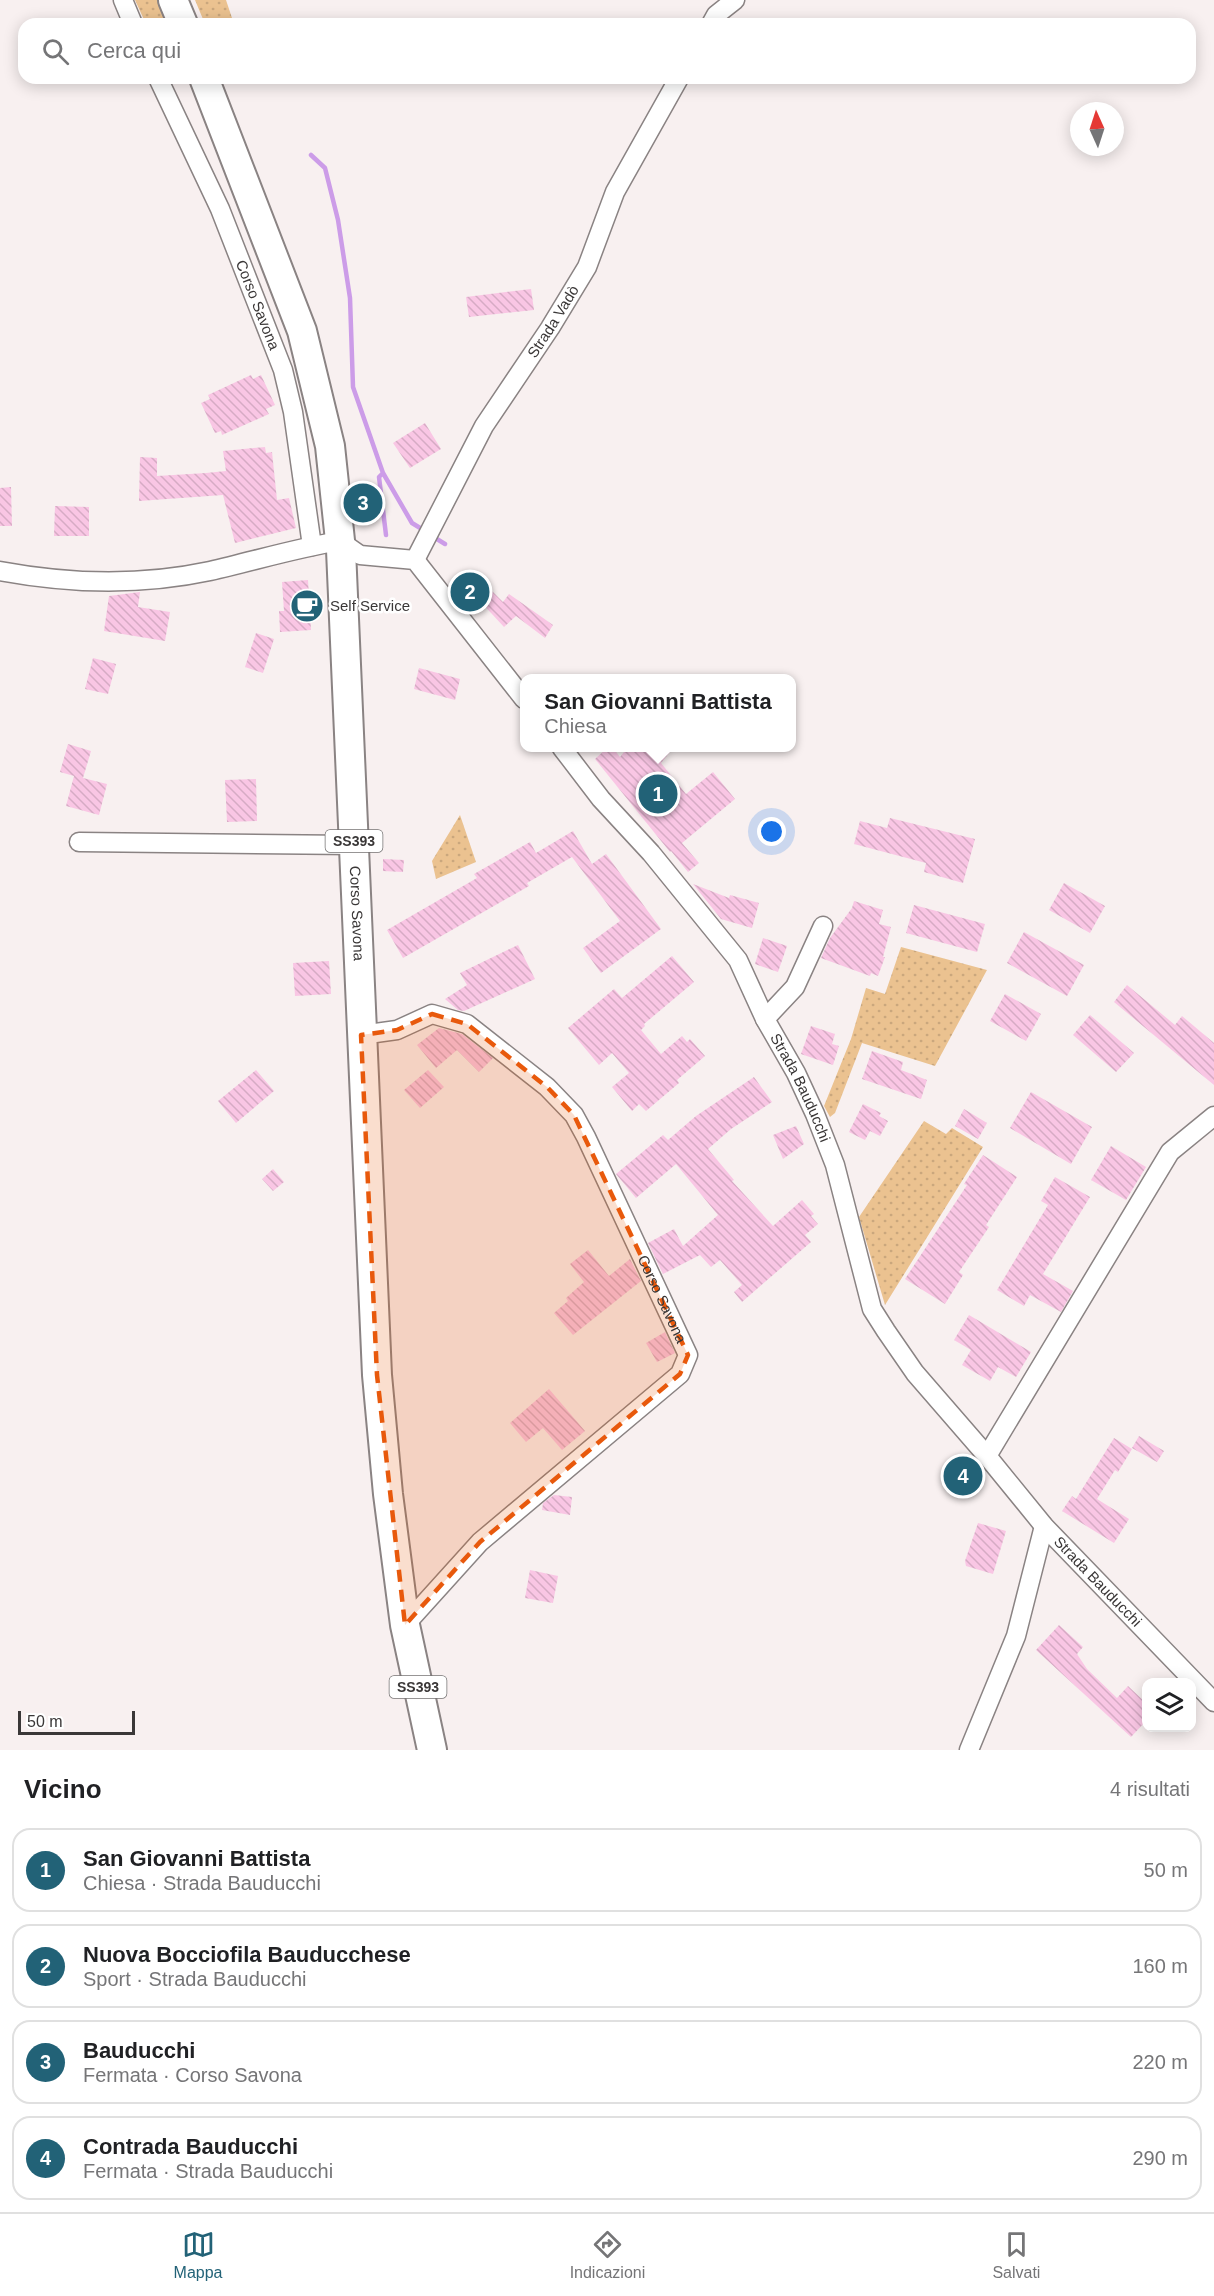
<!DOCTYPE html>
<html lang="it">
<meta charset="utf-8">
<style>
body{margin:0;font-family:Arial,sans-serif;background:#f2f2f2;color:#202124}
.controls{position:absolute;right:18px;bottom:18px;display:grid;overflow:hidden;border-radius:12px;box-shadow:0 3px 15px #0003}
.controls button{width:54px;height:54px;display:grid;place-items:center;padding:0;border:0;border-bottom:2px solid #e0e0e0;background:#fff;color:#202124;font:30px sans-serif}
.compass{position:absolute;left:1070px;top:102px;width:54px;height:54px;border-radius:50%;background:#fff;box-shadow:0 3px 15px #0003;rotate:357deg}
.scale{position:absolute;left:18px;bottom:15px;width:117px;box-sizing:border-box;padding-left:6px;border:3px solid #3a3737;border-top:0;font-size:16px;line-height:21px;white-space:nowrap;color:#3a3737;-webkit-text-stroke:4px #fff;paint-order:stroke}
.you{position:absolute;left:772px;top:832px;width:21px;height:21px;margin:-15px;border:4px solid #fff;border-radius:50%;background:#1a73e8;box-shadow:0 0 0 9px #1a73e833}
.badge{display:grid;place-items:center;width:39px;height:39px;border-radius:50%;background:#226277;color:#fff;font-size:20px;font-weight:700}
.pin{position:absolute;translate:-50% -50%;border:3px solid #fff;box-shadow:0 2px 6px #0006}
.popup{position:absolute;left:520px;top:674px;width:276px;height:78px;box-sizing:border-box;display:grid;place-content:center;border-radius:12px;background:#fff;filter:drop-shadow(0 2px 4px #0005);font-size:20px;white-space:nowrap;color:#757577}
.popup b{font-size:22px;color:#202124}
.popup::after{content:'';position:absolute;left:50%;top:100%;margin-left:-12px;border:12px solid transparent;border-top-color:#fff}
.list{margin:0;padding:0;list-style:none}
h2{display:flex;justify-content:space-between;align-items:center;height:78px;margin:0;padding:0 24px;font-size:26px}
h2 small{font-size:20px;font-weight:400;color:#757577}
.list li{display:grid;grid-template-columns:39px 1fr auto;gap:18px;align-items:center;box-sizing:border-box;height:84px;margin:0 12px 12px;padding:0 12px;border:2px solid #e0e0e0;border-radius:18px}
.list b{display:block;font-size:22px;white-space:nowrap}
.list p{margin:0;font-size:20px;white-space:nowrap;color:#757577}
.list em{font-size:20px;font-style:normal;color:#757577}
.icon{flex:none;width:33px;height:33px;fill:none;stroke:currentColor;stroke-width:2;stroke-linecap:round;stroke-linejoin:round}
.map{position:relative;flex:none;width:1214px;height:1750px;overflow:hidden}
.search{position:absolute;background:#fff;box-shadow:0 3px 15px #0003;left:18px;right:18px;top:18px;height:66px;display:flex;align-items:center;gap:15px;box-sizing:border-box;padding:0 21px;border-radius:18px;color:#757577;font-size:22px}
.sheet{height:462px;background:#fff}
nav{display:flex;justify-content:space-around;align-items:center;box-sizing:border-box;height:84px;border-top:2px solid #e0e0e0;background:#fff;font-size:16px;color:#757577}
nav a{display:grid;justify-items:center;gap:3px}
nav .on{color:#226277}
.map>svg:first-child{display:block}
.grass{fill:url(#grass-dots)}
.lines{fill:none;stroke-linecap:round;stroke-linejoin:round}
.stream{stroke:#cc9ce8;stroke-width:4.5}
.building{fill:url(#building-back-hatch)}
.minor-casing{stroke:#8a8383;stroke-width:21}
.primary-casing{stroke:#8a8383;stroke-width:32}
.minor{stroke:#fff;stroke-width:18}
.primary{stroke:#fff;stroke-width:28}
.marked{fill:#e8590c;fill-opacity:0.2;stroke:#e8590c;stroke-width:4.5;stroke-dasharray:12 8;stroke-linejoin:round}
.labels{text-anchor:middle;stroke-width:5;stroke-linejoin:round;paint-order:stroke}
.shield{fill:#fff;stroke:#757373;stroke-width:1.5}
.shield-label{font-size:14px;font-weight:bold;fill:#3a3737}
.street-label{font-size:15px;fill:#3a3737;stroke:#fff}
.poi-label{font-size:15px;fill:#3a3737;stroke:#fff;text-anchor:start}
</style>
<div class="map">
<svg width="1214" height="1750" viewBox="0 0 1214 1750">
<defs>
<pattern id="grass-dots" width="8" height="8" patternUnits="userSpaceOnUse" patternTransform="scale(1.5)"><rect width="8" height="8" fill="#ebc290"/><path d="M2 2h.1M6 6h.1" fill="none" stroke="#caa77d" stroke-width="1.8" stroke-linecap="round"/></pattern>
<pattern id="building-back-hatch" width="6" height="6" patternUnits="userSpaceOnUse" patternTransform="scale(1.5)"><rect width="6" height="6" fill="#f9c6e4"/><path d="M-1 5l2 2M0 0l6 6M5-1l2 2" fill="none" stroke="#d6abc4"/></pattern>
</defs>
<rect width="100%" height="100%" fill="#f8f0f0"/>
<!-- grass -->
<path class="grass" d="M135,0H160L165,24H146Z
M195,0H226L234,24H205Z
M460,815L476,862L436,879L432,861Z
M901,947L987,970L935,1066L862,1043L835,1113L830,1117L824,1106L851,1039L866,988L885,994Z
M924,1121L946,1134L952,1128L983,1147L885,1305L859,1217Z"/>
<g class="lines">
<!-- stream -->
<path class="stream" d="M311,155L325,168L338,220L350,298L353,387L383,473L412,523L425,531
M383,473L379,477L386,535
M432,536L445,544"/>
</g>
<!-- building -->
<path class="building" d="M531,289L534,310L469,317L466,297Z
M251,375L253,379L261,375L275,405L266,409L269,414L222,435L221,431L215,433L201,403L210,399L208,395Z
M425,423L441,449L410,468L393,443Z
M265,447L266,453L272,452L277,500L289,498L296,528L235,543L223,495L139,501L140,457L157,458V476L206,473L226,471L223,451Z
M11,487L12,526H0V488Z
M55,506L89,507V536H54Z
M308,580L311,630L280,632L279,611H284L282,582Z
M490,589L503,602L509,594L553,625L545,638L516,616L504,627L479,600Z
M140,592L138,607L170,612L165,641L104,631L109,596Z
M256,633L274,639L263,673L245,667Z
M93,658L116,664L108,694L85,689Z
M419,668L460,679L455,700L414,689Z
M68,744L91,751L83,778L107,784L99,815L66,806L74,776L60,772Z
M608,747H612L620,757L628,747H674L661,763L686,794L713,772L735,799L682,843L699,863L688,872L671,851L670,852L595,759Z
M256,779L257,821L227,822L225,780Z
M890,818L975,839L963,883L924,872L926,863L854,844L860,821L887,828Z
M573,831L592,864L606,854L661,929L601,973L583,948L620,921L572,857L527,883L529,886L403,958L387,930L477,878L474,874L530,842L536,853Z
M383,859L404,860L403,872L383,871Z
M1064,883L1105,906L1090,933L1049,910Z
M693,884L729,898L730,895L759,903L752,928L721,919Z
M854,901L883,910L879,924L891,927L883,957H885L878,976L871,973L870,976L821,958L830,938L852,908Z
M914,905L985,924L977,952L906,933Z
M1024,932L1084,965L1067,996L1007,963Z
M763,938L787,946L778,972L755,964Z
M518,945L535,979L464,1011L458,1010L445,999L467,985L460,973Z
M672,956L694,982L644,1024L645,1026L641,1030L661,1054L682,1036L687,1042L690,1039L705,1056L677,1080L679,1083L646,1111L639,1104L632,1111L612,1087L629,1073L612,1053L599,1065L568,1028L614,989L622,998Z
M329,961L331,994L295,996L293,963Z
M1127,985L1175,1025L1182,1016L1214,1043V1085L1114,1002Z
M1005,994L1041,1014L1026,1041L990,1021Z
M1090,1015L1134,1053L1116,1072L1073,1035Z
M811,1026L835,1034L832,1044L839,1046L833,1065L801,1054Z
M439,1028L462,1034L493,1058L479,1072L457,1050L436,1068L417,1045Z
M872,1051L903,1062L901,1070L927,1080L921,1099L862,1079Z
M256,1070L274,1091L236,1123L218,1101Z
M428,1070L444,1087L420,1108L404,1090Z
M754,1077L772,1102L731,1129L708,1149L734,1180L732,1181L773,1226L802,1200L814,1214L811,1216L818,1224L805,1235L811,1242L742,1302L734,1292L742,1285L720,1260L711,1267L700,1255L663,1274L659,1266L648,1243L674,1229L683,1246L718,1215L676,1164L636,1198L616,1174L663,1135L668,1140L696,1116Z
M1031,1092L1092,1127L1071,1164L1010,1128Z
M863,1104L881,1113L879,1116L888,1121L880,1136L870,1131L865,1140L849,1132Z
M964,1109L987,1123L978,1139L955,1126Z
M796,1126L804,1144L783,1159L773,1135Z
M1111,1146L1146,1167L1126,1200L1091,1180Z
M983,1155L1017,1177L986,1225L989,1227L959,1272L963,1275L945,1304L905,1279L967,1185L964,1184Z
M273,1169L284,1182L273,1191L262,1179Z
M1055,1177L1090,1197L1043,1274L1073,1291L1061,1312L1030,1295L1024,1306L997,1290L1048,1205L1041,1201Z
M588,1250L609,1276L630,1259L641,1281L573,1335L554,1313L568,1301L566,1298L584,1282L570,1264Z
M969,1315L1031,1352L1016,1377L998,1367L990,1381L962,1365L971,1350L954,1340Z
M665,1332L675,1353L657,1362L646,1343Z
M549,1389L585,1431L562,1450L543,1428L526,1442L510,1423Z
M1139,1436L1164,1451L1157,1462L1132,1448Z
M1114,1438L1132,1449L1118,1472L1115,1470L1097,1499L1129,1519L1114,1543L1062,1511L1072,1496L1076,1499Z
M554,1495L572,1497L570,1515L542,1510L543,1503Z
M978,1523L1006,1531L993,1574L966,1566L965,1561Z
M530,1570L558,1576L553,1603L525,1598Z
M1059,1625L1083,1647L1077,1654L1087,1669L1117,1698L1128,1686L1146,1703V1721L1131,1737L1036,1650Z"/>
<g class="lines">
<defs>
<g id="minor">
<path d="M123,0L133,24"/>
<path d="M711,24L716,15L735,0"/>
<path id="s1" d="M158,78L220,209L283,370L293,412L312,546"/>
<path id="s2" d="M415,560L484,426L550,328L587,267L615,192L679,78"/>
<path d="M0,571C70,584 140,586 210,571C254,561 296,548 340,541L360,555L415,560L524,699"/>
<path id="s3" d="M562,748L601,799L651,853L738,960L765,1019L796,1073L815,1114L835,1165L872,1309L886,1331L915,1373L987,1456L1044,1526L1214,1702"/>
<path d="M79,842L354,845"/>
<path d="M765,1019L795,987L823,926"/>
<path id="s4" d="M361,1035L397,1030L432,1014L467,1024L547,1087L574,1115L586,1137L688,1355L680,1374L480,1542L405,1625"/>
<path d="M987,1456L1170,1152L1214,1116"/>
<path d="M969,1750L1016,1636L1044,1526"/>
</g>
<g id="primary">
<path d="M173,0L183,24"/>
<path id="s5" d="M204,78L302,331L330,446L341,550L377,1375L388,1494L405,1625L432,1750"/>
</g>
</defs>
<!-- minor casing -->
<use href="#minor" class="minor-casing"/>
<!-- primary casing -->
<use href="#primary" class="primary-casing"/>
<!-- minor -->
<use href="#minor" class="minor"/>
<!-- primary -->
<use href="#primary" class="primary"/>
</g>
<!-- marked area -->
<path class="marked" d="M432,1014L467,1024L547,1087L574,1115L688,1355L680,1374L480,1542L405,1625L377,1375L361,1035L397,1030Z"/>
<!-- icons -->
<defs>
<symbol id="cafe-disc" viewBox="-11 -11 22 22"><circle r="9.5" fill="#226277" stroke="#fff"/><path d="M-5.5-4.5H6V0H3Q3 3.5 0 3.5H-2.5Q-5.5 3.5-5.5 0ZM3-3.2v2h1.7v-2ZM-6 4.5H4V6H-6Z" fill="#fff"/></symbol>
</defs>
<g fill-rule="evenodd">
<use href="#cafe-disc" x="288" y="587" width="38" height="38"/>
</g>
<g class="labels">
<!-- shield labels -->
<g class="shield">
<rect x="325.5" y="830" width="57" height="22" rx="4.5"/>
<rect x="389.5" y="1676" width="57" height="22" rx="4.5"/>
</g>
<g class="shield-label">
<text x="354" y="846">SS393</text>
<text x="418" y="1692">SS393</text>
</g>
<!-- street labels -->
<g class="street-label">
<text dy="5" stroke="none"><textPath href="#s1" startOffset="248">Corso Savona</textPath></text>
<text dy="5" stroke="none"><textPath href="#s2" startOffset="276">Strada Vadò</textPath></text>
<text dy="5" stroke="none"><textPath href="#s5" startOffset="858">Corso Savona</textPath></text>
<text dy="5" stroke="none"><textPath href="#s3" startOffset="418">Strada Bauducchi</textPath></text>
<text dy="5" stroke="none"><textPath href="#s4" startOffset="456">Corso Savona</textPath></text>
<text dy="5" stroke="none"><textPath href="#s3" startOffset="1006">Strada Bauducchi</textPath></text>
</g>
<!-- poi labels -->
<g class="poi-label">
<text x="330" y="611">Self Service</text>
</g>
</g>
</svg>
<div class="controls">
<button><svg class="icon" aria-label="layers" viewBox="0 0 24 24"><path d="M12 4l9 5-9 5-9-5zM3 14l9 5 9-5"/></svg></button>
</div>
<svg class="compass" viewBox="-18 -18 36 36"><path d="M0-13l5 13h-10z" fill="#e53935"/><path d="M0 13l5-13h-10z" fill="#757577"/></svg>
<div class="scale">50 m</div>
<div class="you"></div>
<div class="pin badge" style="left:658px;top:794px">1</div>
<div class="popup"><b>San Giovanni Battista</b>Chiesa</div>
<div class="pin badge" style="left:470px;top:592px">2</div>
<div class="pin badge" style="left:363px;top:503px">3</div>
<div class="pin badge" style="left:963px;top:1476px">4</div>
<div class="search"><svg class="icon" aria-label="search" viewBox="0 0 24 24"><circle cx="10" cy="10" r="6"/><path d="M15 15l6 6"/></svg>Cerca qui</div>
</div>
<section class="sheet">
<h2>Vicino<small>4 risultati</small></h2>
<ul class="list">
<li><span class="badge">1</span><div><b>San Giovanni Battista</b><p>Chiesa · Strada Bauducchi</p></div><em>50 m</em></li>
<li><span class="badge">2</span><div><b>Nuova Bocciofila Bauducchese</b><p>Sport · Strada Bauducchi</p></div><em>160 m</em></li>
<li><span class="badge">3</span><div><b>Bauducchi</b><p>Fermata · Corso Savona</p></div><em>220 m</em></li>
<li><span class="badge">4</span><div><b>Contrada Bauducchi</b><p>Fermata · Strada Bauducchi</p></div><em>290 m</em></li>
</ul>
</section>
<nav>
<a class="on"><svg class="icon" aria-label="map" viewBox="0 0 24 24"><path d="M3 6l6-2 6 2 6-2v14l-6 2-6-2-6 2zM9 4v14M15 6v14"/></svg>Mappa</a>
<a><svg class="icon" aria-label="directions" viewBox="0 0 24 24"><path d="M12 3l9 9-9 9-9-9zM9 14v-3h6M13 9l2 2-2 2"/></svg>Indicazioni</a>
<a><svg class="icon" aria-label="saved" viewBox="0 0 24 24"><path d="M7 4h10v16l-5-4-5 4z"/></svg>Salvati</a>
</nav>
